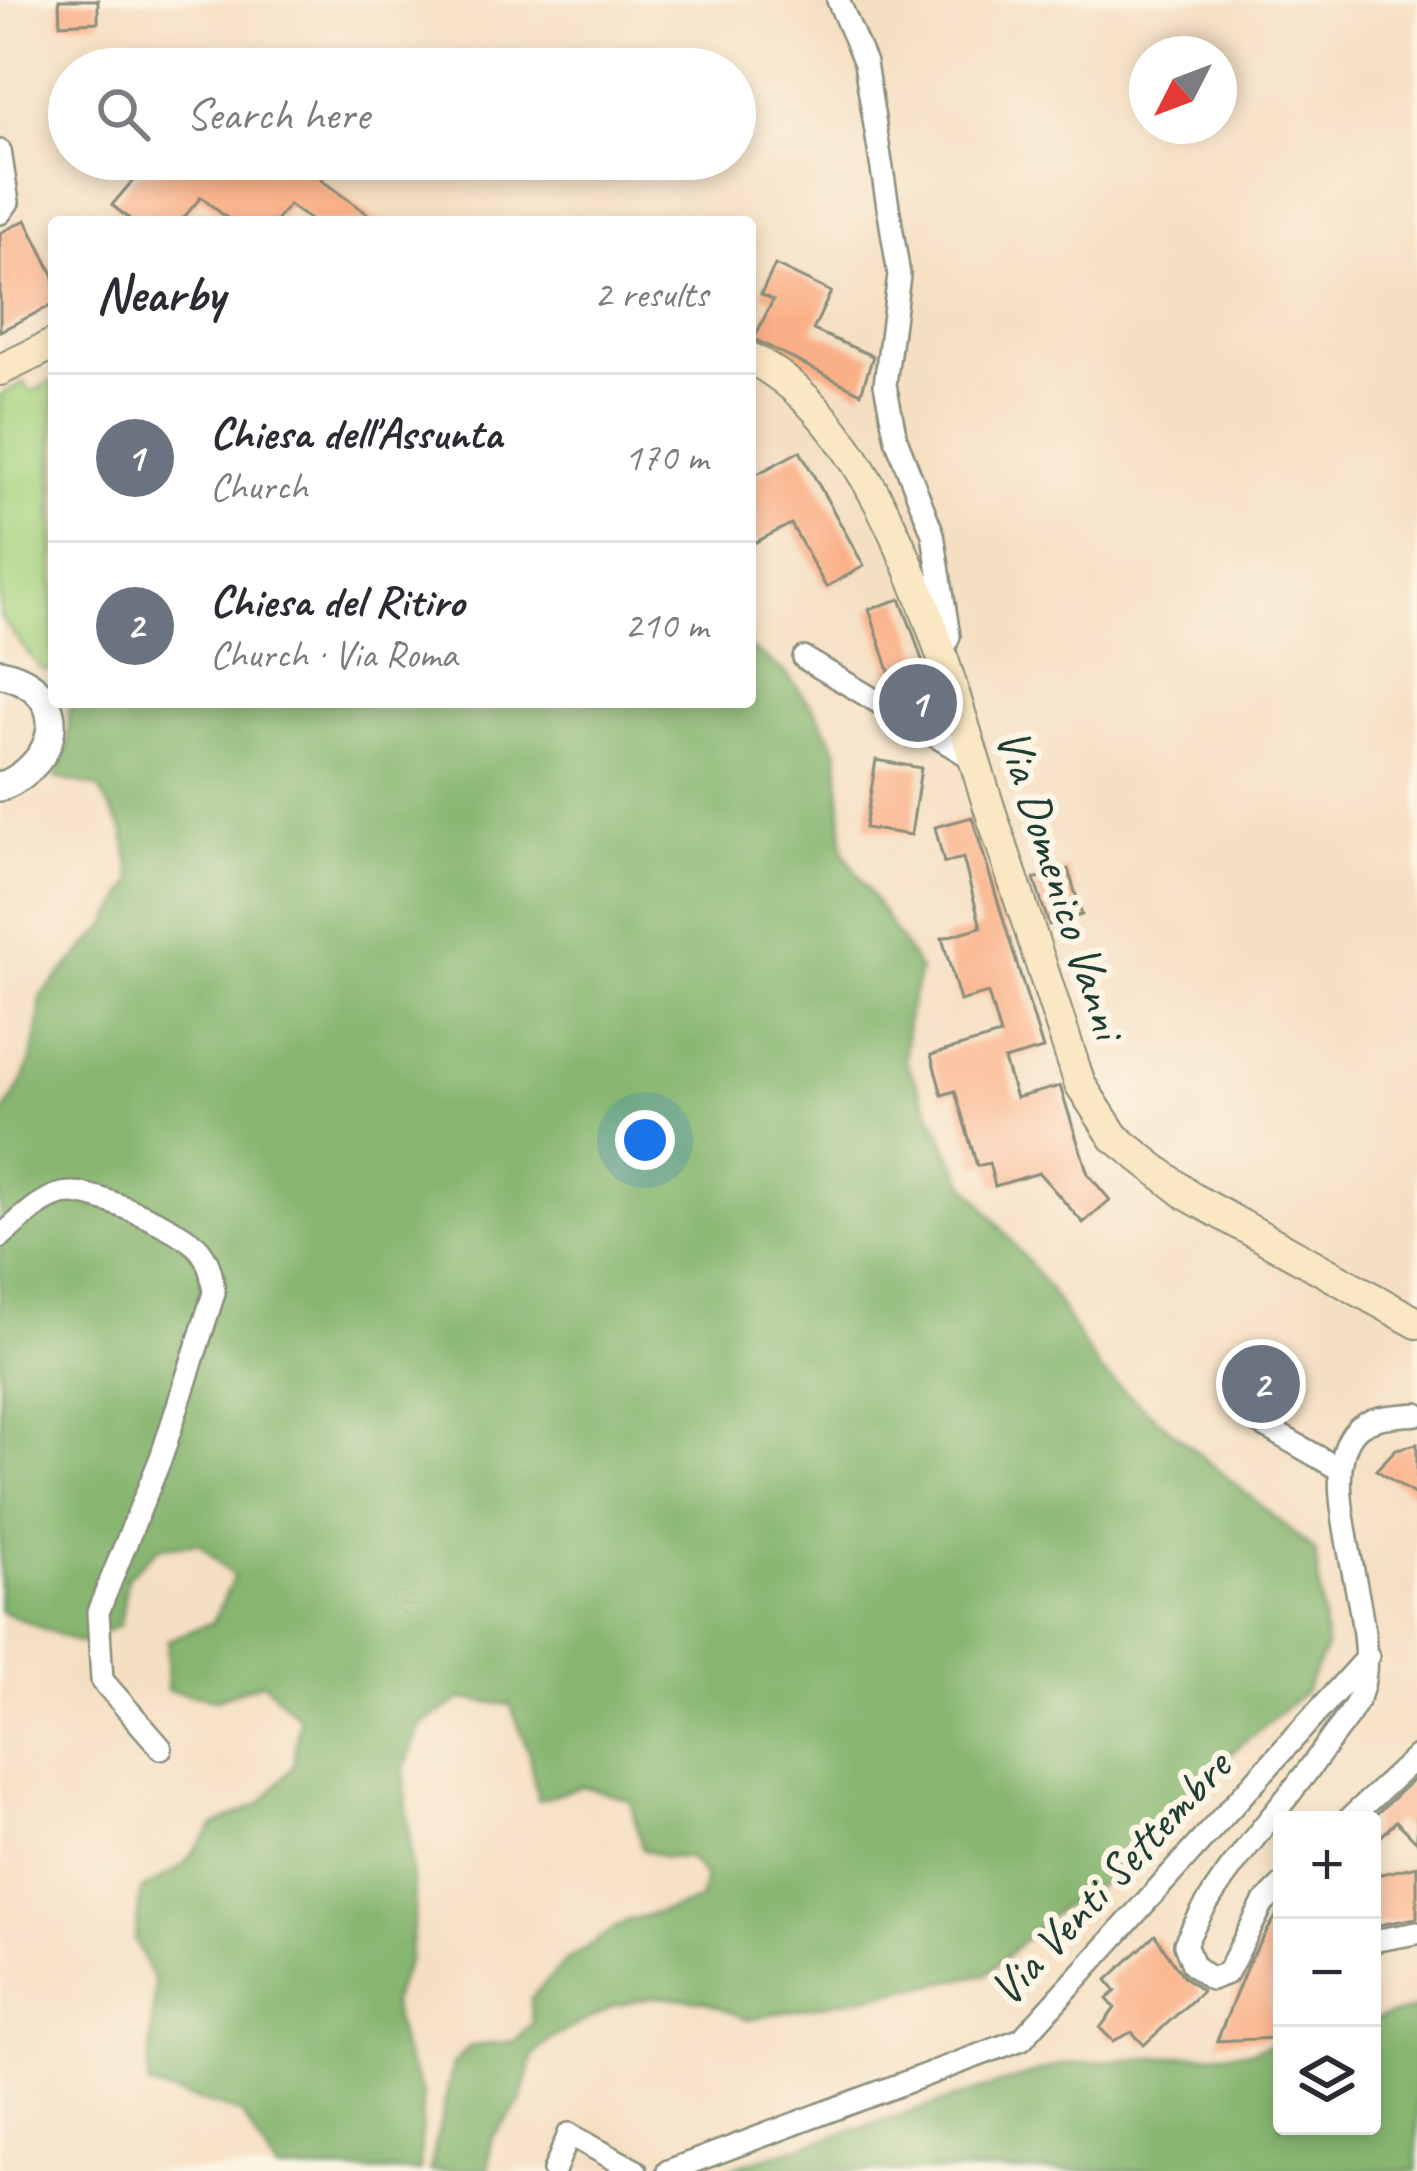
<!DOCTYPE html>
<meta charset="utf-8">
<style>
body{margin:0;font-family:Caveat,sans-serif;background:#f2f2f3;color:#2b2b33}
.controls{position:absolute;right:36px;bottom:36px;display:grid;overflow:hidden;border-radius:12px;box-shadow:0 6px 18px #0003}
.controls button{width:108px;height:108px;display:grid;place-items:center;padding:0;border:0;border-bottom:3px solid #e1e1e2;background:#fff;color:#2b2b33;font:60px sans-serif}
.compass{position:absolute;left:1129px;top:36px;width:108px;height:108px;border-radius:50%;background:#fff;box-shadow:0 6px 18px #0003;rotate:228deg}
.you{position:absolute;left:645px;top:1140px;width:42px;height:42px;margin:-30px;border:9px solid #fff;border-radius:50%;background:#1a73e8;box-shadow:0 0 0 18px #1a73e833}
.badge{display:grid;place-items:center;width:78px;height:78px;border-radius:50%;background:#c8321e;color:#fff;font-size:39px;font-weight:700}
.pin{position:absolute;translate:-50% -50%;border:6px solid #fff;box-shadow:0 3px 12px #0006}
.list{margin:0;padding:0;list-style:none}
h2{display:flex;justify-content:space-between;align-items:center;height:156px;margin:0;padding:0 48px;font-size:51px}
h2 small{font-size:39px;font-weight:400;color:#7c7c81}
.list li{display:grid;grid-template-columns:78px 1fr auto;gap:36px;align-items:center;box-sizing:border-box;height:168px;padding:0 48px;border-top:3px solid #e1e1e2}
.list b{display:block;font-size:45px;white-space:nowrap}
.list p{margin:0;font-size:39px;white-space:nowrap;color:#7c7c81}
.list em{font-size:39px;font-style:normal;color:#7c7c81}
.icon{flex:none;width:66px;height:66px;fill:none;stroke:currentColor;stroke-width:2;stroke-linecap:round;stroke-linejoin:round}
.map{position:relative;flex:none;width:1417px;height:2171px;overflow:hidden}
.search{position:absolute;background:#fff;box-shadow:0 6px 18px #0003;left:48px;top:48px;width:708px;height:132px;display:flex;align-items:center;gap:30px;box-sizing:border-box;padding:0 42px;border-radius:66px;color:#7c7c81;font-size:45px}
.panel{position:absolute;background:#fff;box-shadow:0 6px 18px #0003;left:48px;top:216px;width:708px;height:492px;border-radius:12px}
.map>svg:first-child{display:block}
.green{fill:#a8d481;stroke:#64885a;stroke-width:3}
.forest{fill:#86b66f;stroke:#527a52;stroke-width:3}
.building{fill:#fab087}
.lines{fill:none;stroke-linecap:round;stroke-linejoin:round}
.minor-casing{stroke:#8a8e7b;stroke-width:26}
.tertiary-casing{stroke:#8a8e7b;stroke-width:32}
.secondary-casing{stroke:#8a8e7b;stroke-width:34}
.minor{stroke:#fff;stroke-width:21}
.tertiary{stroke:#fff;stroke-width:27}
.secondary{stroke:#fae7c3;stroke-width:30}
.labels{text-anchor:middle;stroke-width:12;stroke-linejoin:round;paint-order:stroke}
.street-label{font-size:48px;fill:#1f3d34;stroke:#fcf5e5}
</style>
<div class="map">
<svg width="1417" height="2171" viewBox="0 0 1417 2171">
<rect width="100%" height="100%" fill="#fcf5e5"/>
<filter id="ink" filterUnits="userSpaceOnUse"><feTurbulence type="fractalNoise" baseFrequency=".00833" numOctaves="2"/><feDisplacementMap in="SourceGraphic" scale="24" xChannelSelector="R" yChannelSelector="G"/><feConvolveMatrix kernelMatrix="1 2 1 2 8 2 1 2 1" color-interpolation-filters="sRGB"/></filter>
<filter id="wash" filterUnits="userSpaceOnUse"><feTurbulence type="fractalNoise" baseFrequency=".004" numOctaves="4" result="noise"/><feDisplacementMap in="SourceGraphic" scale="48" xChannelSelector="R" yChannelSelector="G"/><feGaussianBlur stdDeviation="2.7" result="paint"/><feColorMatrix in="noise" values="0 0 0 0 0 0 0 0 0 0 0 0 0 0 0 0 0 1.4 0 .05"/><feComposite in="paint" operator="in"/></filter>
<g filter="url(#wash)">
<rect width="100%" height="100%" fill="#f5dfc2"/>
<!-- green -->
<path class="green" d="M54,380V670L41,669L0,617V396L24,382L31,393Z"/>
<!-- forest -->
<path class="forest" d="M750,648L785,672L815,710L838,752L843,851L920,971L907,1017L905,1061L964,1181L1049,1289L1100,1371L1315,1551L1326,1648L1304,1692L1232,1752L1138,1861L1056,1911L986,1974L747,2019L704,2001L658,1996L613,2006L549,2040L533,2056L521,2102L491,2139L488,2171H430L453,2065L469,2047L516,2041L532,2023L531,1998L565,1962L626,1921L700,1901L705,1877L690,1858L665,1857L642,1849L630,1800L583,1786L538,1800L528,1750L511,1705L462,1699L421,1725L404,1770L415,1910L409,1958L391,2002L402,2049L422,2093L420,2171H277L241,2113L148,2086L155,1983L135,1940L141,1891L183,1865L215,1825L261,1803L293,1766L299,1718L263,1682L217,1699L167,1690L168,1640L213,1622L234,1577L199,1543L160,1547L127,1577L120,1625L79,1643L0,1611V1117C31,1079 38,1044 41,996L109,923L133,881L124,832L98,787L56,778L67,748L70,702H750Z
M1417,2008V2171H722L1061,2065L1251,2051L1282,2041V2126H1372V2021Z"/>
<g id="blocks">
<!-- building -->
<path class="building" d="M59,0H98V22L60,24Z
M151,159H308L322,181L379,222H313L289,205L275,222H232L201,197L180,222H133L112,205Z
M26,220L54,276V304L0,331V233Z
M775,265L831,292L813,330L873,356L861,393L754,339L773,300L761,294Z
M800,451L864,566L826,587L791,524L750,545V478Z
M900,599L912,630L938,708L923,711L897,696L869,609Z
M876,760L921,768L911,835L865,828Z
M972,817L1043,1049L1004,1060L1016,1098L1060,1086L1088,1174L1110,1200L1083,1223L1039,1173L995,1186L989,1163L977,1166L955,1091L942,1095L931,1055L1000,1035L988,993L960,1001L942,938L981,927L963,858L944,863L935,827Z
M1068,869L1082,915L1049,925L1034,879Z
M1417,1444V1496L1376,1470L1396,1449Z
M1417,1776V1842L1396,1821L1372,1846V1818Z
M1417,1866V1918L1372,1926V1876Z
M1282,1906V1978L1278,1999H1271L1274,2038L1217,2041L1248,1964Z
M1155,1935L1183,1976L1202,1991L1144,2045L1132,2032L1113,2041L1100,2028L1115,2008L1107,1999L1116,1991L1107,1980Z"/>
</g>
</g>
<g filter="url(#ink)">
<use href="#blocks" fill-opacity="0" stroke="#8a8e7b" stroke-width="3"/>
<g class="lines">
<defs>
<path id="minor" d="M838,0L865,63L899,275L885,384L896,439L933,534L949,636L943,652
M0,151L8,202L0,213
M804,658L974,759
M0,1237C20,1221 44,1193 71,1193C99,1193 180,1228 199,1249C210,1262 212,1276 214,1293L162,1455L98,1612L102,1680L161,1748
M1247,1416L1339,1469
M1348,1820L1417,1756
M1282,1885L1263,1904L1227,1973L1211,1979L1193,1965L1185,1944C1219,1870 1282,1810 1328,1743C1339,1727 1357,1708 1362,1689C1382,1620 1310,1479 1356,1430C1371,1415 1398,1416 1417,1414
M1372,1941L1417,1933
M554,2171L569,2134L636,2171
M668,2171L1022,2039L1368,1656"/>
<path id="tertiary" d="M0,673C74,689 62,763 0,787"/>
<path id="secondary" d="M750,358C888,427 945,670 989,807C1020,899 1050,992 1080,1084L1114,1137L1189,1196L1417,1323
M0,370L54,344"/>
</defs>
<!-- minor casing -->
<use href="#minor" class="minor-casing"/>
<!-- tertiary casing -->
<use href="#tertiary" class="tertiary-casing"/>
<!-- secondary casing -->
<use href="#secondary" class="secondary-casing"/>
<!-- minor -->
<use href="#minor" class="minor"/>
<!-- tertiary -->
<use href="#tertiary" class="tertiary"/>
<!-- secondary -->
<use href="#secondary" class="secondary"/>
</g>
</g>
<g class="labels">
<!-- street labels -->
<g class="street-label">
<text transform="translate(1062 883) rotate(72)" y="17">Via Domenico Vanni</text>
<text transform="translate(1109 1877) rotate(-47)" y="17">Via Venti Settembre</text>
</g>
</g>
</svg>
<div class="controls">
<button>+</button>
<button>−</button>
<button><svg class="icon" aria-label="layers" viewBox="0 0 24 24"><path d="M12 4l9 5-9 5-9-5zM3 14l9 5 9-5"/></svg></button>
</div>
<svg class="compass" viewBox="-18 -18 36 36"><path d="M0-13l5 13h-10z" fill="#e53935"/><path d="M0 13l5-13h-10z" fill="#7c7c81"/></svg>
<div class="you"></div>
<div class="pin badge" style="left:918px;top:703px;background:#6b7280">1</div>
<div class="pin badge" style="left:1261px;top:1384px;background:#6b7280">2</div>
<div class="search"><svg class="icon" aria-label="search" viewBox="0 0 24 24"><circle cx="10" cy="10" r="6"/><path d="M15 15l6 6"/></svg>Search here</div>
<section class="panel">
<h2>Nearby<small>2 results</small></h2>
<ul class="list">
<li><span class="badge" style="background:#6b7280">1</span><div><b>Chiesa dell'Assunta</b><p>Church</p></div><em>170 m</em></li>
<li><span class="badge" style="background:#6b7280">2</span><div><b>Chiesa del Ritiro</b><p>Church · Via Roma</p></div><em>210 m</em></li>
</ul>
</section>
</div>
